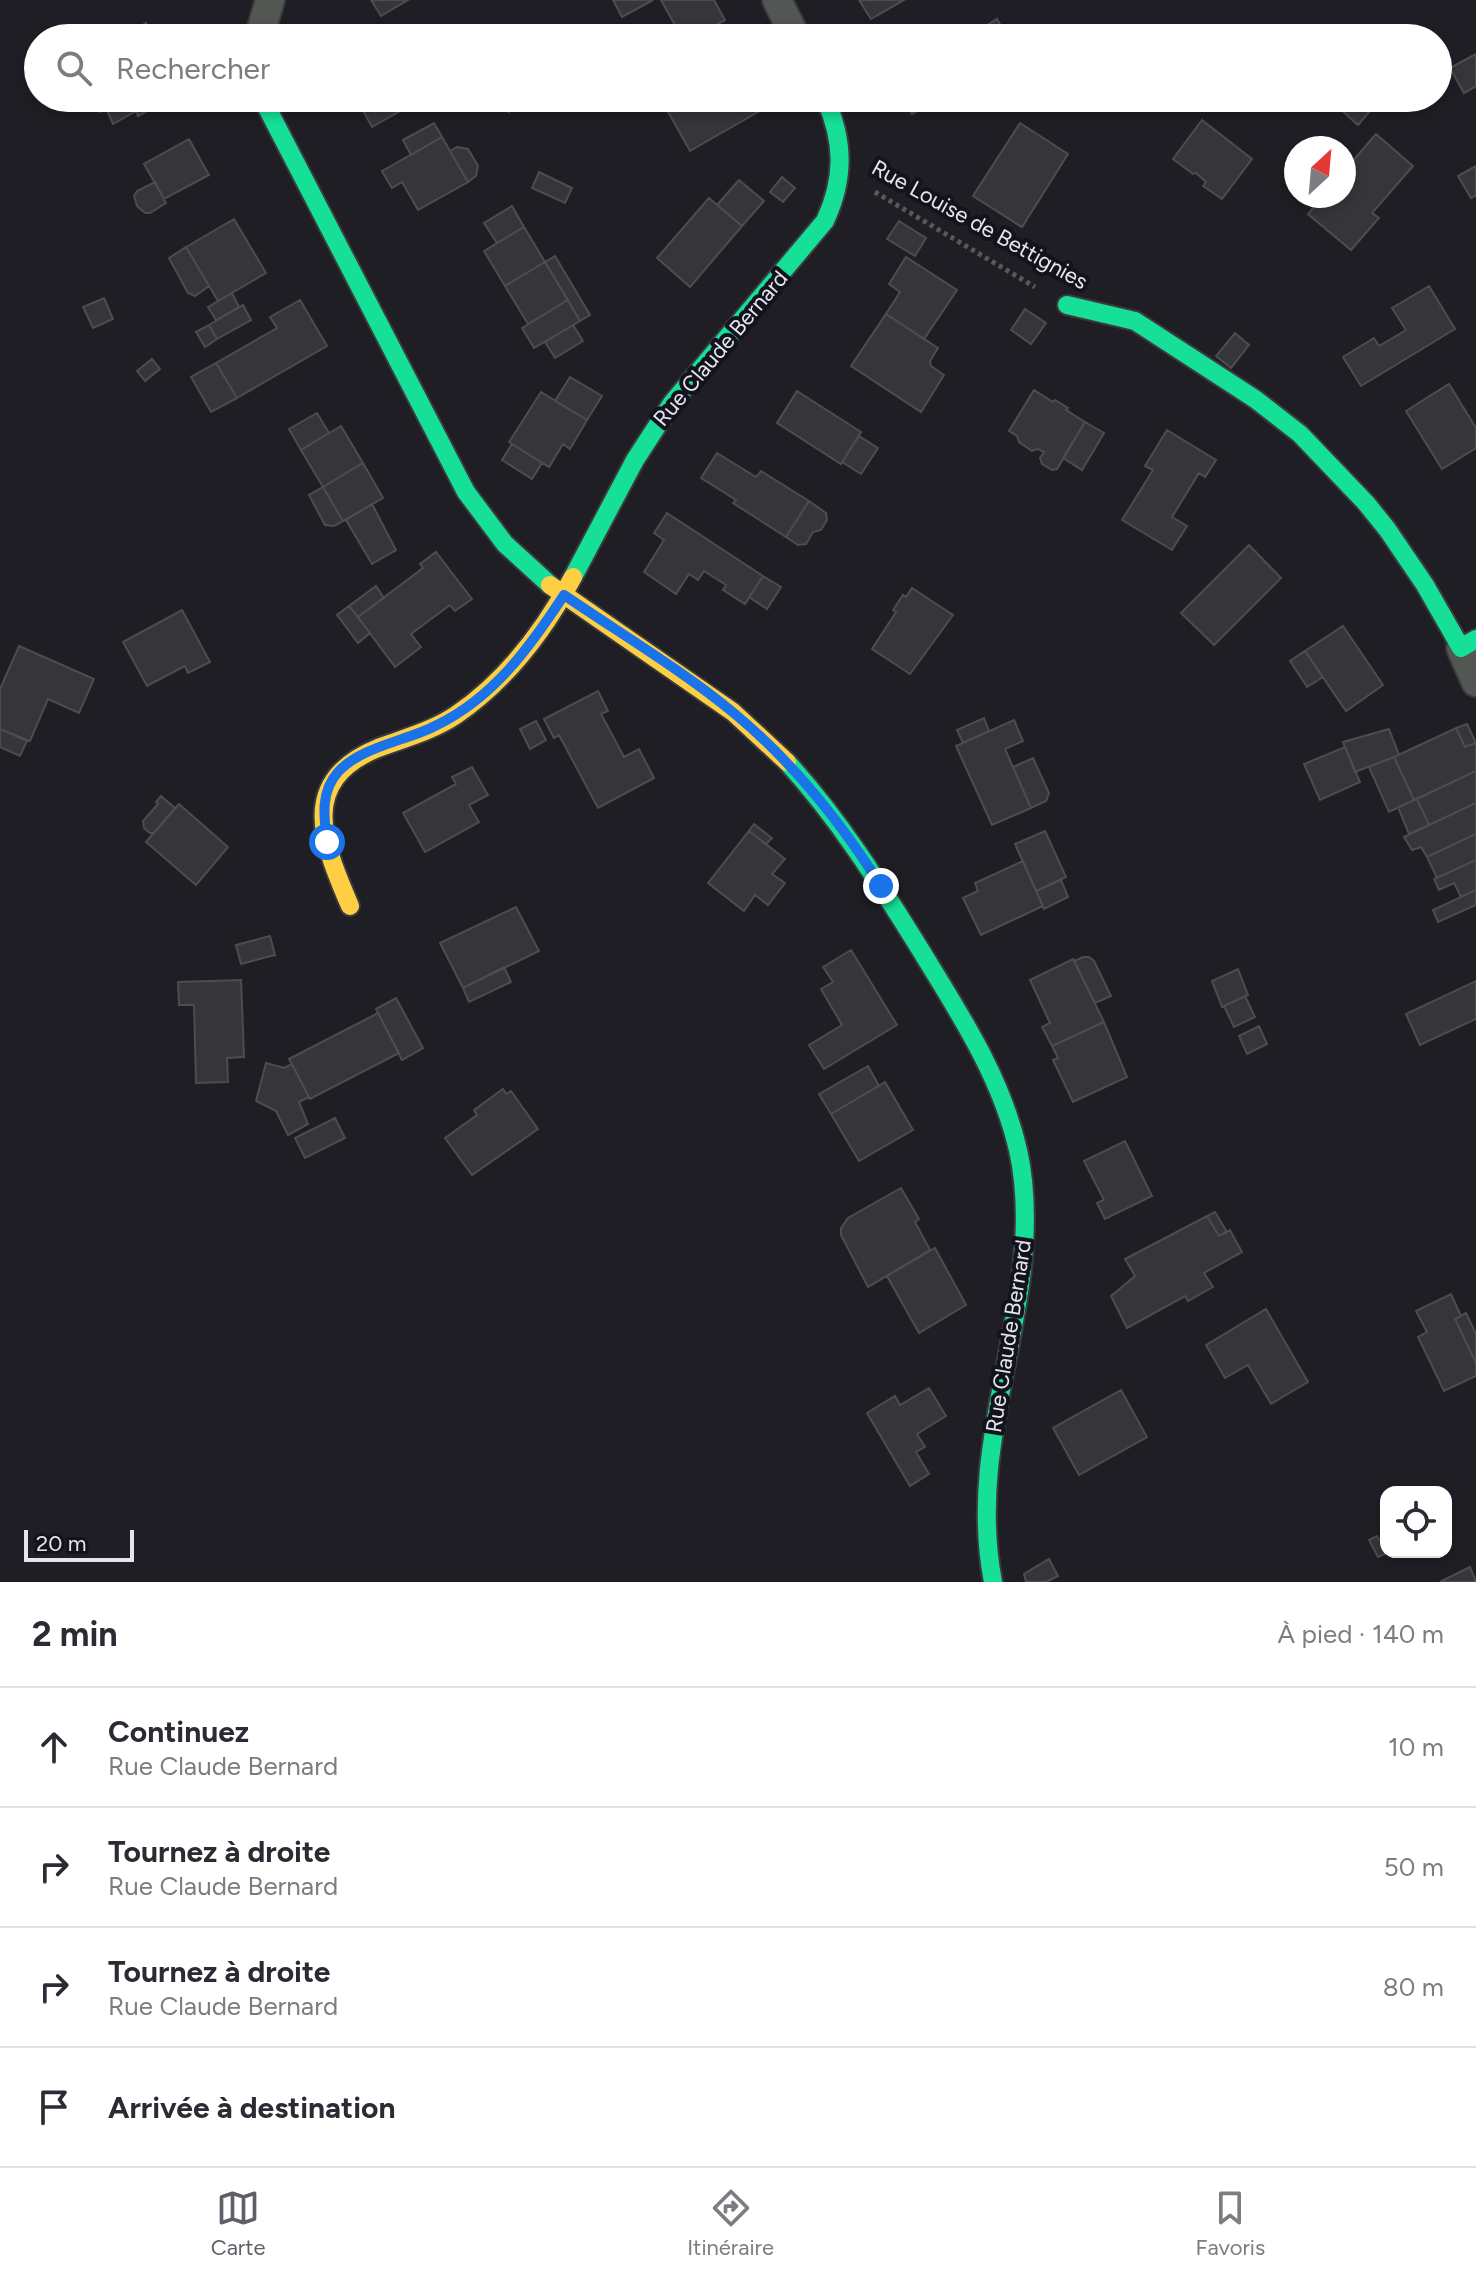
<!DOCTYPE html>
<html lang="fr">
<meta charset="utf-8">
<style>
body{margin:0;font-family:Figtree,sans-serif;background:#f2f2f3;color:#2b2b33}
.controls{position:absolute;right:24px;bottom:24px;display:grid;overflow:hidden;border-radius:16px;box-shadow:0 4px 12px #0003}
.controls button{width:72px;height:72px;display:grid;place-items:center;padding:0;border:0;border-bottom:2px solid #e1e1e2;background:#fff;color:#2b2b33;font:40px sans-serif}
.compass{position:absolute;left:1284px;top:136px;width:72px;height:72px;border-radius:50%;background:#fff;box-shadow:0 4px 12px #0003;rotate:26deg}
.scale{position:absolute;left:24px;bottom:20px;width:110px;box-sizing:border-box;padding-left:8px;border:4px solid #e5e5ee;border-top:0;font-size:22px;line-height:28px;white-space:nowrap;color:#e5e5ee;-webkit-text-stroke:6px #12131d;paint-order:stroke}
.stop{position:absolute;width:24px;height:24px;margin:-18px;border:6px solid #1a73e8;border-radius:50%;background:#fff}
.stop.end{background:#1a73e8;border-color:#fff;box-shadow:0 2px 8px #0008}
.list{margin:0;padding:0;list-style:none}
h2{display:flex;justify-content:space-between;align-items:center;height:104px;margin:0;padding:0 32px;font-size:34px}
h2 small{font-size:26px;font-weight:400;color:#7c7c81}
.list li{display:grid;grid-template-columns:52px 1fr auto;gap:24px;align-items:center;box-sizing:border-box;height:120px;padding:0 32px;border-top:2px solid #e1e1e2}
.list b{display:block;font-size:30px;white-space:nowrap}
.list p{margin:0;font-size:26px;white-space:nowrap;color:#7c7c81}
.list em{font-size:26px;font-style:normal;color:#7c7c81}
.icon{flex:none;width:44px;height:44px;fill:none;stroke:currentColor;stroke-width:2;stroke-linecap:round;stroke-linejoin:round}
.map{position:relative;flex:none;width:1476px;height:1582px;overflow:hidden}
.search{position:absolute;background:#fff;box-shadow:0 4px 12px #0003;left:24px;right:24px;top:24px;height:88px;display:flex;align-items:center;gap:20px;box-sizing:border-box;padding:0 28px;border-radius:44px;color:#7c7c81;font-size:30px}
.sheet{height:584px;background:#fff}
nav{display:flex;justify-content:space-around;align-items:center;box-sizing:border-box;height:112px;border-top:2px solid #e1e1e2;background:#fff;font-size:22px;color:#7c7c81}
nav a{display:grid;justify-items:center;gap:4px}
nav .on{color:#5f5f67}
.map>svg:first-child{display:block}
.building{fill:#35353a;stroke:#4c4c51;stroke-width:2}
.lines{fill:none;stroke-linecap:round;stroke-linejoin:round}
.street-casing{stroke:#3b3b3f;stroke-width:32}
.fast-casing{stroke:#3b3b3f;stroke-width:22}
.slow-casing{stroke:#3b3b3f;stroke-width:22}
.path{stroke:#585a5a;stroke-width:5;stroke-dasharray:4 4;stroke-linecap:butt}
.street{stroke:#535753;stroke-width:28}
.fast{stroke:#16e098;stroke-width:18}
.slow{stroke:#ffcf43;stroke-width:18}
.route{stroke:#1a73e8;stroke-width:10}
.labels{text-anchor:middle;stroke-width:8;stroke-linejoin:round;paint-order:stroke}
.street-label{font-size:22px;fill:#e5e5ee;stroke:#12131d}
</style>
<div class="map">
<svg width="1476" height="1582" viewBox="0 0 1476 1582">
<rect width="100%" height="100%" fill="#1e1e24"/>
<!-- building -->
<path class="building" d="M371,0H408L381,16Z
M613,0H653L622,17Z
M661,0H714L725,20L692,38H682Z
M859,0H904L871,19Z
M997,19L1008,38H973L971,35Z
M146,23L154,38H118Z
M1476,54V86L1464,93L1450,68Z
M92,98H170L138,116L136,111L113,124L106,108L100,112Z
M356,98H423L372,127Z
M495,98H516L517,99L509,112L493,102Z
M688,98H750L758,112L690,151L667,110Z
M902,98H940L912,114Z
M1350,98H1356L1371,110L1358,125L1340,109Z
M1202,120L1252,159L1222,199L1203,186L1206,182L1196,173L1193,174L1173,159Z
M434,123L442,137L411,155L403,140Z
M1020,123L1068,154L1022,227L973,196Z
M1376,134L1413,166L1372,213L1379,218L1351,250L1308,214L1323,196H1344V171Z
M442,137L468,182L418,210L402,182L392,188L382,171Z
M189,139L209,175L164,199L144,164Z
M457,147L468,149L478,166L476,176L468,182L450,151Z
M1476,166V195L1471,198L1458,176Z
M539,172L572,188L565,203L532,188Z
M782,177L795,188L783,202L770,192Z
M739,180L764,201L742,226L717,205Z
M155,182L166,203L150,213H145L137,206L134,196L137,191Z
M709,198L742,226L690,287L657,258Z
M512,206L524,227L497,243L484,223Z
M234,219L266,273L218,301L186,247Z
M899,221L926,238L915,256L887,239Z
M524,227L545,262L505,286L484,251Z
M186,247L209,286L195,296L188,293L169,258Z
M555,256L590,315L580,321L545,262Z
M906,257L957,290L924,339L886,314L900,292L889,284Z
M545,262L568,300L528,324L505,286Z
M1429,286L1455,329L1361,386L1343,357L1374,338L1379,346L1406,330L1392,308Z
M232,293L239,307L216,320L208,307Z
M104,298L113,319L93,328L83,307Z
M300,300L327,346L237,398L216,363L277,328L270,317Z
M568,300L580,321L534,348L522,328Z
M243,305L251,320L217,339L209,325Z
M1025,309L1046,323L1031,344L1011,330Z
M886,314L938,348L930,361L931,366L944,375L921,412L851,366Z
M209,325L217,339L205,347L196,332Z
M573,325L583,341L555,358L545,342Z
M1235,333L1249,345L1231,368L1216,356Z
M152,359L160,369L145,381L137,371Z
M216,363L237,398L211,412L191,377Z
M570,377L602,396L587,420L555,401Z
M1449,384L1476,428V448L1442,469L1406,411Z
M1034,390L1053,402L1055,400L1068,408L1066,410L1085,422L1057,469L1052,470L1042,464L1040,458L1044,452L1038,449L1032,451L1019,442L1017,436L1009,431Z
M797,391L861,432L841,464L777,423Z
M541,392L587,420L570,449L563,444L549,467L509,442Z
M317,413L329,433L301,450L289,429Z
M1085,422L1104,433L1082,470L1063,458Z
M341,426L363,463L323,487L301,450Z
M1167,430L1216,460L1205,477L1199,473L1172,517L1187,526L1172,550L1122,520L1153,470L1145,466Z
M859,436L878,448L861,474L842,462Z
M512,444L542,463L532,479L502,460Z
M717,453L756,477L761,471L809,501L786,537L733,503L736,500L701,478Z
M363,463L383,498L343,521L323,487Z
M323,487L343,521L334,526L325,525L309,495Z
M809,501L826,513L827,520L821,530L813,532L806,544L798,545L786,537Z
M372,504L396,550L372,564L346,520Z
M667,513L763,576L745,604L723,590L726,585L704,571L698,580L689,574L676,594L644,572L664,540L654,533Z
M1249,545L1281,578L1214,645L1181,613Z
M436,552L472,599L455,611L450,605L411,634L421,647L395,667L358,617L423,568L420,564Z
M763,576L781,587L767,609L749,597Z
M376,586L384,598L358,617L349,606Z
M912,588L953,615L910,674L872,649L896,612L893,610L903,595L906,597Z
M349,606L370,633L358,643L337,615Z
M182,610L210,662L188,673L185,666L147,686L123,642Z
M1343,626L1383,685L1346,711L1305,651Z
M19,646L94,679L79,713L48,699L30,741L0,729V689Z
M1305,651L1323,677L1307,687L1290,661Z
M598,691L608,711L601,714L624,757L639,749L654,778L598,808L559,735L554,738L544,719Z
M984,718L989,731L963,743L957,730Z
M1014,720L1023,741L1005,749L1031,808L992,825L956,746Z
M536,721L546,740L530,749L520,729Z
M1467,724L1476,743L1465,747L1456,728Z
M1456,728L1465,747L1476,743V771L1414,800L1394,757Z
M0,729L27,741L20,756L0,747Z
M1389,729L1399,755L1355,772L1343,742Z
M1345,747L1360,782L1320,800L1304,764Z
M1394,757L1414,800L1389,812L1369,767Z
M1033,758L1049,793L1046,801L1031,808L1013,767Z
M472,767L488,795L469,805L479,822L425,852L403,813L456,784L452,777Z
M1476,771V803L1429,825L1417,799Z
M161,796L175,808L154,833H150L144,828L143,821L158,804L156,802Z
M1417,799L1429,825L1409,834L1398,807Z
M1476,803V834L1427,857L1421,847L1412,850L1404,837Z
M179,804L228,847L196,885L146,842Z
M754,824L772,838L766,844L749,831Z
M749,831L785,859L772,874L785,883L768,905L755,895L744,911L708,883Z
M1045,831L1066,877L1036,891L1015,844Z
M1476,834V860L1437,878L1427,857Z
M1476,860V890L1461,897L1454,883L1439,890L1434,879Z
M1023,861L1043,906L981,935L963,898L978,891L975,883Z
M1061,880L1068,897L1044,909L1036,891Z
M1476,890V905L1438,922L1433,910Z
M516,907L539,951L463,988L440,943Z
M270,936L275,955L241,964L236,945Z
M851,950L897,1025L824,1069L809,1045L842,1025L821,989L833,982L823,967Z
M1083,957H1089L1094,961L1111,996L1095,1003L1074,961Z
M1073,959L1104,1022L1052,1046L1042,1027L1050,1023L1030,980Z
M504,967L511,982L469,1002L463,988Z
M1238,969L1248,995L1222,1007L1212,981Z
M241,980L244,1057L227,1058L228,1082L196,1083L194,1005H179L178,982Z
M1476,981V1019L1420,1045L1406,1014Z
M1245,996L1255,1017L1234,1027L1224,1006Z
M396,998L423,1048L402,1060L376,1009Z
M378,1013L399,1053L310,1099L289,1059Z
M1104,1022L1127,1077L1073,1102L1053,1060L1058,1058L1052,1046Z
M1259,1026L1267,1044L1247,1054L1239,1036Z
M266,1063L284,1068L292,1064L309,1097L299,1102L308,1124L288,1135L276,1111L256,1101Z
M868,1066L879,1086L831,1114L819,1094Z
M885,1082L913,1130L859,1161L831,1114Z
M503,1089L506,1094L511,1091L538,1129L472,1175L445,1138L477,1115L474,1110Z
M335,1118L345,1138L305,1158L295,1138Z
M1125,1141L1152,1196L1105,1219L1097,1203L1104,1200L1084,1161Z
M901,1188L919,1219L915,1222L930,1250L868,1287L841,1235V1228L848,1218Z
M1215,1212L1227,1232L1219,1236L1207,1216Z
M1207,1216L1219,1236L1230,1230L1242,1252L1204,1273L1213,1287L1188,1301L1185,1296L1127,1328L1111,1296L1135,1276L1125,1259Z
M935,1248L966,1305L919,1333L887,1276Z
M1451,1294L1461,1316L1455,1319L1476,1363V1376L1444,1391L1418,1337L1427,1332L1416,1311Z
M1266,1309L1308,1382L1271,1404L1248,1365L1225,1378L1206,1345Z
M1466,1313L1476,1334V1363L1455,1319Z
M929,1388L946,1416L917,1434L925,1447L916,1452L929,1474L910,1486L867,1413L895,1396L900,1405Z
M1121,1390L1147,1437L1079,1475L1053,1428Z
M1377,1536L1387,1553L1378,1557L1369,1540Z
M1049,1559L1058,1576L1046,1582H1026L1024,1574Z
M1470,1567L1476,1582H1440Z"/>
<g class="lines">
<defs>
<path id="street" d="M777,0L796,38
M259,38L270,0
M1461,648L1476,682"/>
<path id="fast" d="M262,98L466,492L505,544L550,585
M1067,305L1135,321L1255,399L1300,434L1366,503L1387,529L1425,585L1461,648L1476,639
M573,577L635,460L672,403L825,221C845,178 844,141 825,98
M787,762C839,819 879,883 920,949C959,1013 1001,1076 1018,1150C1027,1189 1026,1231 1022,1270C1009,1377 972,1473 993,1582"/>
<path id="slow" d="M550,585L733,712L787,762
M350,906C323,843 297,781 378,748C405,738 432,731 456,715C507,680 544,631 573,577"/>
</defs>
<!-- street casing -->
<use href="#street" class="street-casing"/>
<!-- fast casing -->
<use href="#fast" class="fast-casing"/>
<!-- slow casing -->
<use href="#slow" class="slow-casing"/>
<!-- path -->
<path class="path" d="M875,192L1035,287"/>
<!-- street -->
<use href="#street" class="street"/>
<!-- fast -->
<use href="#fast" class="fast"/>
<!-- slow -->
<use href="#slow" class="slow"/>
</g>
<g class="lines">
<!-- route -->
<path class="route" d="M327,842C324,818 320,792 338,772C362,746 407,741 437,725C494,697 530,647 564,595C621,634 682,670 735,714C794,763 840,821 881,886"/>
</g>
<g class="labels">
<!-- street labels -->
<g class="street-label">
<text transform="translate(980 224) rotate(29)" y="8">Rue Louise de Bettignies</text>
<text transform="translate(720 348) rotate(-50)" y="8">Rue Claude Bernard</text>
<text transform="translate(1008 1336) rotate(-81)" y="8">Rue Claude Bernard</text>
</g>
</g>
</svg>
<div class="controls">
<button><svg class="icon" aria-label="locate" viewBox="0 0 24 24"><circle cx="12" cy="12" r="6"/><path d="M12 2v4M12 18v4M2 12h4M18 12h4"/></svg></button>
</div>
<svg class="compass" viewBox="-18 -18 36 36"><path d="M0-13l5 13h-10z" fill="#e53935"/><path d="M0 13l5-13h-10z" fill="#7c7c81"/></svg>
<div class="scale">20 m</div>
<div class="stop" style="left:327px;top:842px"></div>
<div class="stop end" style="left:881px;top:886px"></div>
<div class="search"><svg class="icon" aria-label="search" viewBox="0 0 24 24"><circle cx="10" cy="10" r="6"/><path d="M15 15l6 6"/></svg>Rechercher</div>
</div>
<section class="sheet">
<h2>2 min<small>À pied · 140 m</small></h2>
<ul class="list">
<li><svg class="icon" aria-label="ahead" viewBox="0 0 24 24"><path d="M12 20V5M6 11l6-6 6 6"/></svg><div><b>Continuez</b><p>Rue Claude Bernard</p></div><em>10 m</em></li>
<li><svg class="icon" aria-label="right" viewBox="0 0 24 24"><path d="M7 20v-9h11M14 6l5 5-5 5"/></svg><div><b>Tournez à droite</b><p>Rue Claude Bernard</p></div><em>50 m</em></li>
<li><svg class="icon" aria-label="right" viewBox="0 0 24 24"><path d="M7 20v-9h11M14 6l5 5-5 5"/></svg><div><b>Tournez à droite</b><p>Rue Claude Bernard</p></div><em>80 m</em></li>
<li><svg class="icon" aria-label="arrive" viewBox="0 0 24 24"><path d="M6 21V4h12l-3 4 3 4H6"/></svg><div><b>Arrivée à destination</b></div></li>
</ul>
</section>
<nav>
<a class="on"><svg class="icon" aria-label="map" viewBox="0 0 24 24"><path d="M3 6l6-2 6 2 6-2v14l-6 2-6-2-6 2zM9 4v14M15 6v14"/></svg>Carte</a>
<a><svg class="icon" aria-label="directions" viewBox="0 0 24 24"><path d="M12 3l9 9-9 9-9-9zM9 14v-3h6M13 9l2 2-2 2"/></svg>Itinéraire</a>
<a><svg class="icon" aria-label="saved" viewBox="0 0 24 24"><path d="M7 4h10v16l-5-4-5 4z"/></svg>Favoris</a>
</nav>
